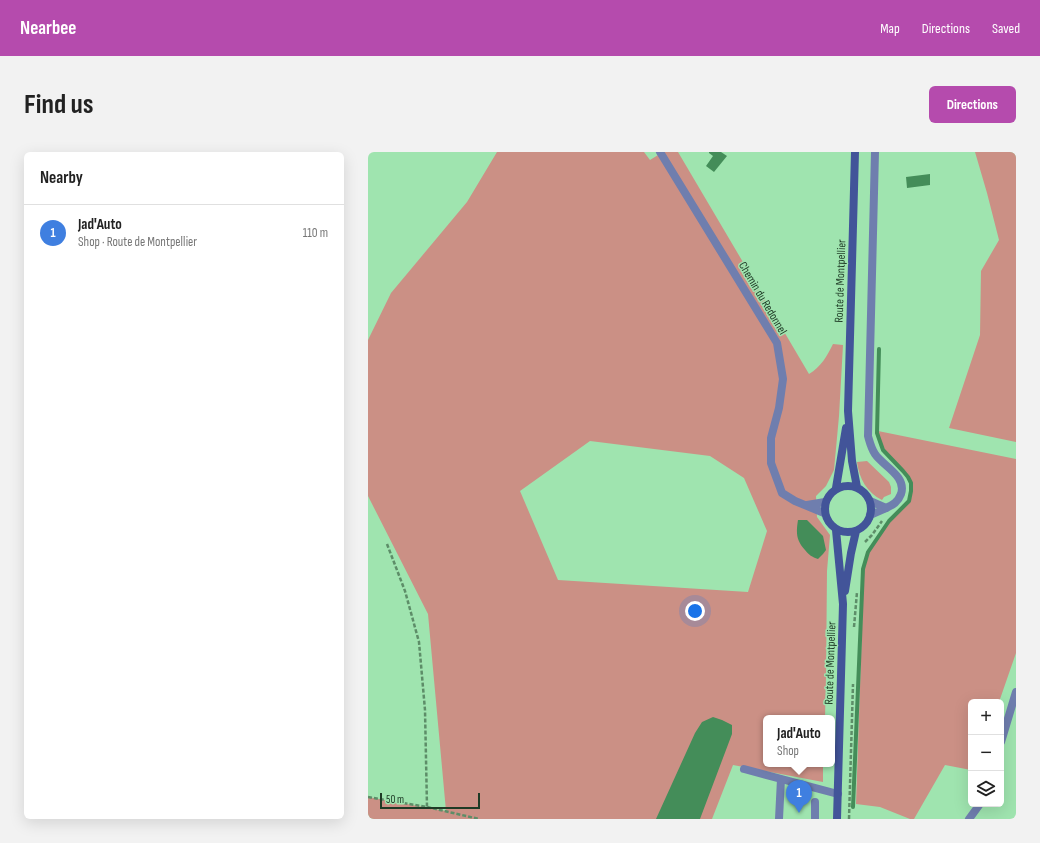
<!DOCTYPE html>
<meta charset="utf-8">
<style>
body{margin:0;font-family:"Sofia Sans Condensed",sans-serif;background:#f2f2f2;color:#222}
.controls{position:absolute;right:12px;bottom:12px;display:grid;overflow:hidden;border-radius:6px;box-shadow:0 4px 16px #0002}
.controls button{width:36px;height:36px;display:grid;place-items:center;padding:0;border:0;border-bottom:1px solid #e0e0e0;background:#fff;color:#222;font:20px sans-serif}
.scale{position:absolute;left:12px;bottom:10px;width:100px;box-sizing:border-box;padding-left:4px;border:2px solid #1e3a25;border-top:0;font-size:11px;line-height:14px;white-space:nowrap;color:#1e3a25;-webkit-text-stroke:3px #9fe4af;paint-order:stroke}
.you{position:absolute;left:327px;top:459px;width:14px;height:14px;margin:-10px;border:3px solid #fff;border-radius:50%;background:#1a73e8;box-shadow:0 0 0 6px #1a73e833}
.badge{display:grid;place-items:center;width:26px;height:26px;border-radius:50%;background:#b54bad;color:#fff;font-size:13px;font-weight:700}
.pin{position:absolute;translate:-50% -33px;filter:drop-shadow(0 1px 2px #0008)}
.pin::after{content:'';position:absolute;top:21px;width:14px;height:12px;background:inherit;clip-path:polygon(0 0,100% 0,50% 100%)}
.popup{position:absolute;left:395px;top:563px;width:72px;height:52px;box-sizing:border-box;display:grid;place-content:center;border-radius:6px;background:#fff;filter:drop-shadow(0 1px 3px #0005);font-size:13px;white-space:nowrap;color:#767676}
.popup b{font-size:15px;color:#222}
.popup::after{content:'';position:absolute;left:50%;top:100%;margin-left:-8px;border:8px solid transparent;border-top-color:#fff}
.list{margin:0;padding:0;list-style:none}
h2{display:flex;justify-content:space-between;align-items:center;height:52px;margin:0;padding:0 16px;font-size:17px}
h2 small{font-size:13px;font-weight:400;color:#767676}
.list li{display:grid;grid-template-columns:26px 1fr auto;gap:12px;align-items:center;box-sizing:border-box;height:56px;padding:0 16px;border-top:1px solid #e0e0e0}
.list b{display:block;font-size:15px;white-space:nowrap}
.list p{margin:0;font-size:13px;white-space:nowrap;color:#767676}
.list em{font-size:13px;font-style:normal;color:#767676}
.icon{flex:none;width:22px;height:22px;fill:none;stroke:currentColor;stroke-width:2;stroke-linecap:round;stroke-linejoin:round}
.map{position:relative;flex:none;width:648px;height:667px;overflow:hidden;border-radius:6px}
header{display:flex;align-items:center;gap:24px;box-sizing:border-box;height:56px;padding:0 20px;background:#b54bad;color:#fff}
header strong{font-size:19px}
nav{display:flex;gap:22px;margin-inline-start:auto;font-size:14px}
.intro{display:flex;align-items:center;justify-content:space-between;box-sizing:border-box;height:96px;padding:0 24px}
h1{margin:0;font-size:28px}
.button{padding:10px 18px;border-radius:6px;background:#b54bad;color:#fff;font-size:14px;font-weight:700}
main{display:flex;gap:24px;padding:0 24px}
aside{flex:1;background:#fff;border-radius:6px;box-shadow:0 4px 16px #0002}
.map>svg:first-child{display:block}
.green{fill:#cb9085;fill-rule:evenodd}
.water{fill:#448d59}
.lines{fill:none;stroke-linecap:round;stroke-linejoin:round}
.stream{stroke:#448d59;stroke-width:4}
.path{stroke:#5d8d68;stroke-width:2.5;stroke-dasharray:4 2;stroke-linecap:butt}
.lane{stroke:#6f7eae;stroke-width:8}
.street{stroke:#6f7eae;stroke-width:8}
.secondary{stroke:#425499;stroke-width:8}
.labels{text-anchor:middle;stroke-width:3;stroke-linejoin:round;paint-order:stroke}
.street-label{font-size:12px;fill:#1e3a25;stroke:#9fe4af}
</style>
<header>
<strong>Nearbee</strong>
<nav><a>Map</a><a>Directions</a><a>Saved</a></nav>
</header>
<div class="intro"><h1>Find us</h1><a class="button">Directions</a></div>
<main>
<aside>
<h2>Nearby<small></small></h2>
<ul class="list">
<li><span class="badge" style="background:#3f7fe0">1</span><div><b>Jad'Auto</b><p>Shop · Route de Montpellier</p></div><em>110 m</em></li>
</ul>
</aside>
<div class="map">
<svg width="648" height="667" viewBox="0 0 648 667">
<rect width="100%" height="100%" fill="#9fe4af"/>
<!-- green -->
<path class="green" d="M129,0H276L282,8L295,0H310L441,222C453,215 459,204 465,192L475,193L471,264L466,318L458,334L448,344L449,365L462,383L459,419L458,525L457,566H398V612H455V630L365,613L344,667H0V645L78,659L60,462L0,344V188L23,141L99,50ZM222,289L342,304L376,326L399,379L380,440L190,428L152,339Z
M607,0H648V290L581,276L612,183L613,119L631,88L619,41Z
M510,279L648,307V501L631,550H603V618L577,613L546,667H542L512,655L488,652L496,418L500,401L524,367L542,349L544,343V332L539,322L515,296Z
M499,309L521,330L523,335V342L516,345L514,348C499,341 491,326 489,310Z"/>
<!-- water -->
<path class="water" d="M341,0H353L359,4L346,20L338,14L345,4L341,1Z
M562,22V33L539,36L538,25Z
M430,368H439L455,384L458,398L455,402L450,407C444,405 441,403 437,398C428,388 428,381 430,368Z
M345,565L354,568L364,573V582L332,667H288L327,581L334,570Z"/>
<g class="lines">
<!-- stream -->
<path class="stream" d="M485,655L495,417L500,400L521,369L541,349L543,339V331L540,325L535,319L515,298L509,281L511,197"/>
<!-- path -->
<path class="path" d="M497,390L504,383L514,369
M19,392L37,439L51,490L57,558L59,655
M486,475L489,440
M0,645L59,655L111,667
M481,667L485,532"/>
<!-- lane -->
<path class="lane" d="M502,349L518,356
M502,363L518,356
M376,617L470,642
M411,667L413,627
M447,667V650"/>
<!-- street -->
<path class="street" d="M292,0L409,191L415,227L411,256L403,286V311L414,341L427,349L456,361
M507,0L500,284C502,291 503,296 507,302C515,314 539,324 533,342C530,350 525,353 518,356
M439,353L457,350
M633,590L648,540
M601,667L612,652"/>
<!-- secondary -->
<path class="secondary" d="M487,0L480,259L484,309L489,335
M457 357a23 23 0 1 1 46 0a23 23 0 1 1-46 0Z
M468,336L478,276
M468,378L475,452L469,667
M477,439L483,401L488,379"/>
</g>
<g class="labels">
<!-- street labels -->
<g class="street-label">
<text transform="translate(472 129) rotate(-88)" y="4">Route de Montpellier</text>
<text transform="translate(395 146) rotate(59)" y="4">Chemin du Redonnel</text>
<text transform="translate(462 511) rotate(-88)" y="4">Route de Montpellier</text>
</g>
</g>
</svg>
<div class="controls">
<button>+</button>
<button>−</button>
<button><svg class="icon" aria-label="layers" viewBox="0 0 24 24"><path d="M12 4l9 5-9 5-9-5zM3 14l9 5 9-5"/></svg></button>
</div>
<div class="scale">50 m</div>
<div class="you"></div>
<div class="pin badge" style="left:431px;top:661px;background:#3f7fe0">1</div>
<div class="popup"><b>Jad'Auto</b>Shop</div>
</div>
</main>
